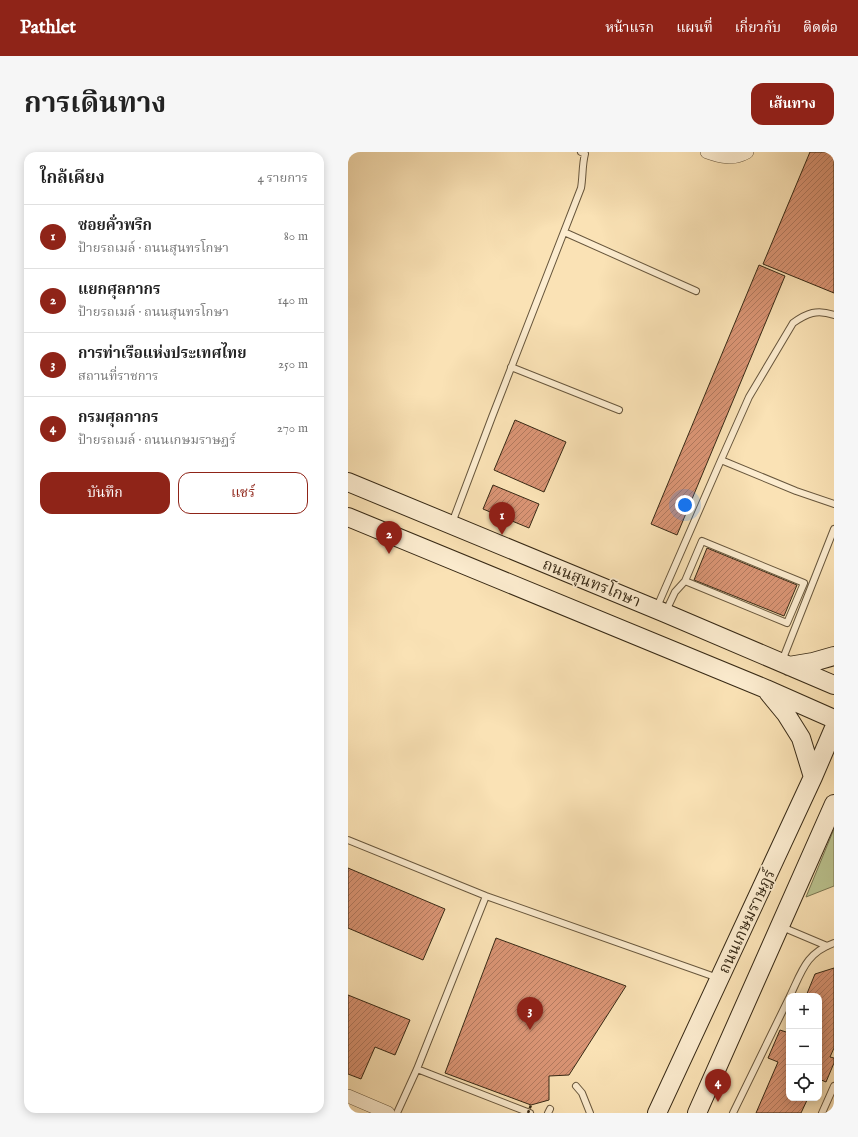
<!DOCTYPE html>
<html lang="th">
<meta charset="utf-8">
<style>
body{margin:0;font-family:"IM FELL English","Noto Serif Thai",serif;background:#f6f6f6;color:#222}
.controls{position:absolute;right:12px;bottom:12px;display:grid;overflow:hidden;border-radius:8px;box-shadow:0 2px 10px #0003}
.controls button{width:36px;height:36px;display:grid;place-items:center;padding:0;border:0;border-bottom:1px solid #e0e0e0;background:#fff;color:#222;font:20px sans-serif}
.you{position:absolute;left:337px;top:353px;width:14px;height:14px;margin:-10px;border:3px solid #fff;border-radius:50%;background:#1a73e8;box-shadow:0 0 0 6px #1a73e833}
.badge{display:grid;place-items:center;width:26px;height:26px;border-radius:50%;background:#8f2418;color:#fff;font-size:13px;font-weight:700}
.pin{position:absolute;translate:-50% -33px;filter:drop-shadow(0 1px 2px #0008)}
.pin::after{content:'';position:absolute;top:21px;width:14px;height:12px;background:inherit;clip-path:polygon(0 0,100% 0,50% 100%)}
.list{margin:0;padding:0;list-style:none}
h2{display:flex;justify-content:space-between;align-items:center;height:52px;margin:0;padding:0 16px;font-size:17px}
h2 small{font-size:13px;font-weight:400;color:#767676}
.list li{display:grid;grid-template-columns:26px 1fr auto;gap:12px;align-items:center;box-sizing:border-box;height:64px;padding:0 16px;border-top:1px solid #e0e0e0}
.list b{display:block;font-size:15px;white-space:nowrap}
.list p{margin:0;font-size:13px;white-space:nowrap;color:#767676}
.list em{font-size:13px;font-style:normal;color:#767676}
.actions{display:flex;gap:8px;padding:12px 16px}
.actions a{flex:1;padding:9px 0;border:1px solid #8f2418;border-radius:12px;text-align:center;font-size:14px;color:#8f2418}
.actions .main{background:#8f2418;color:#fff}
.icon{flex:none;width:22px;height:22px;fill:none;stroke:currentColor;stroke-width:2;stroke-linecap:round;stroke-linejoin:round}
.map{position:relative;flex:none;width:486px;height:961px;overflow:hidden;border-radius:12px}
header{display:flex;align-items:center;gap:24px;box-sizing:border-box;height:56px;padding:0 20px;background:#8f2418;color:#fff}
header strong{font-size:19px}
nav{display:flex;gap:22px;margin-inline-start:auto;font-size:14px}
.intro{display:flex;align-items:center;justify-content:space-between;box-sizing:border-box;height:96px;padding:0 24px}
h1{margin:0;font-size:28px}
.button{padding:10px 18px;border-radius:12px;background:#8f2418;color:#fff;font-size:14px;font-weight:700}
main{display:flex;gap:24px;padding:0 24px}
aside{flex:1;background:#fff;border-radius:12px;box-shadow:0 2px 10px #0003}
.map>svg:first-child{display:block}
.park{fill:#bbc490;stroke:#797652}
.building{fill:url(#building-hatch);stroke:#372915}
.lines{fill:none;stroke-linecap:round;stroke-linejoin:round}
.lane-casing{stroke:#68573d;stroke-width:8}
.street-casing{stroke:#68573d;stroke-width:14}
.secondary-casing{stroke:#372915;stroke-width:20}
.lane{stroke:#fceccf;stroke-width:6}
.street{stroke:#fceccf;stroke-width:13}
.secondary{stroke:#fceccf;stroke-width:18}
.path-bridge{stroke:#372915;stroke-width:2.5;stroke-dasharray:3 2;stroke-linecap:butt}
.labels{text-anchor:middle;stroke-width:3.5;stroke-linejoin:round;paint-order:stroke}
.street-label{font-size:16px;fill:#372915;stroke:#fceccf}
</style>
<header>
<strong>Pathlet</strong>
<nav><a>หน้าแรก</a><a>แผนที่</a><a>เกี่ยวกับ</a><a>ติดต่อ</a></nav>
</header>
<div class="intro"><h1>การเดินทาง</h1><a class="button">เส้นทาง</a></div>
<main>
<aside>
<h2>ใกล้เคียง<small>4 รายการ</small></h2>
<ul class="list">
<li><span class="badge">1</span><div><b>ซอยคั่วพริก</b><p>ป้ายรถเมล์ · ถนนสุนทรโกษา</p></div><em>80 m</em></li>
<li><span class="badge">2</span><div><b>แยกศุลกากร</b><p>ป้ายรถเมล์ · ถนนสุนทรโกษา</p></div><em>140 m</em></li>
<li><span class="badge">3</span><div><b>การท่าเรือแห่งประเทศไทย</b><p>สถานที่ราชการ</p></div><em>250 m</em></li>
<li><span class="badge">4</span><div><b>กรมศุลกากร</b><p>ป้ายรถเมล์ · ถนนเกษมราษฎร์</p></div><em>270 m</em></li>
</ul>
<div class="actions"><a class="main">บันทึก</a><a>แชร์</a></div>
</aside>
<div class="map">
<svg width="486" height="961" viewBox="0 0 486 961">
<defs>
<pattern id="building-hatch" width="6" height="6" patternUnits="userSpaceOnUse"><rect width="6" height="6" fill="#d99474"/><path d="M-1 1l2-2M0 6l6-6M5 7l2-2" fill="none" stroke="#b1795e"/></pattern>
</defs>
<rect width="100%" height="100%" fill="#fae2b5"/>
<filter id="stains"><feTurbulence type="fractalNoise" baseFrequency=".005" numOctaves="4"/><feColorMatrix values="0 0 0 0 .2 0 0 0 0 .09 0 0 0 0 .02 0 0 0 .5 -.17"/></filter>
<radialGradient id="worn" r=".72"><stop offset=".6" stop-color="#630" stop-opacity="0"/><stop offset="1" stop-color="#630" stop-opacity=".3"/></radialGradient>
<!-- park -->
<path class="park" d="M486,677V734L458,745Z"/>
<!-- building -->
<path class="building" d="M462,0H486V141L415,112Z
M411,113L437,124L329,383L303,372Z
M167,268L218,290L196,340L146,318Z
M145,333L191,352L181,376L135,357Z
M359,396L449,433L436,464L346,428Z
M0,716L97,757L75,808L0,776Z
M148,786L278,834L221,923L201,924V948L183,953L97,921Z
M486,816V896L482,905L486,906V911L478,930L471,927V844H458L467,822Z
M0,843L62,868L47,903L27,895L13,927L0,922Z
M432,878L441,881V946H460L453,961H408L430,910L420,906Z"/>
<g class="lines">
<defs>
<path id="lane" d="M216,80L348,139
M486,163C469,157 459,161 445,171L401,245L373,308L448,339L486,352
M163,215L271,258
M104,371L144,265L233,36C235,25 234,13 237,2L233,0
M309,455L373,308
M318,459L327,440L337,429L354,389L456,431L439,471L337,429
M434,509L486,377
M0,688L138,744L370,826
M434,775L479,794
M442,844C454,819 458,801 486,791
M69,917L182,961
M228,934L234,941L242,961
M49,961L69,917L138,744
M200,961L202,957
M385,961L441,846
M474,961L486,934"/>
<path id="street" d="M359,0C373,5 385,8 399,0
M0,944L40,961"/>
<path id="secondary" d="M0,330L317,461L486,533
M0,365L418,537L486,567
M441,514L465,510L486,504
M420,540L438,562L453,586L465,625
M309,961L465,625L486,576
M349,961L486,652"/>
</defs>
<!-- lane casing -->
<use href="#lane" class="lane-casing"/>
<!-- street casing -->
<use href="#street" class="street-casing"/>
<!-- secondary casing -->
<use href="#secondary" class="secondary-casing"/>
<!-- lane -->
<use href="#lane" class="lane"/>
<!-- street -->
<use href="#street" class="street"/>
<!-- secondary -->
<use href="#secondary" class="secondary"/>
<!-- path-bridge -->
<path class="path-bridge" d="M180,961L183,953"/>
</g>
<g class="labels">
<!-- street labels -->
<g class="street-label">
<text transform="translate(244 430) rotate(22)" y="6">ถนนสุนทรโกษา</text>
<text transform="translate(398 769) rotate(-65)" y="6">ถนนเกษมราษฎร์</text>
</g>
</g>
<rect width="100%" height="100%" filter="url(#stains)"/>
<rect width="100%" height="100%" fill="url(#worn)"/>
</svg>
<div class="controls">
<button>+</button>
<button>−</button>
<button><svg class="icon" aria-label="locate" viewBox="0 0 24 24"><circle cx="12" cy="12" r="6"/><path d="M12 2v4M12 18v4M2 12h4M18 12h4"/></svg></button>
</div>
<div class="you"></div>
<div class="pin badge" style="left:154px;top:383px">1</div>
<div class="pin badge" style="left:41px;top:402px">2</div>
<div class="pin badge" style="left:182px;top:878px">3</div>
<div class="pin badge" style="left:370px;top:950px">4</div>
</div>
</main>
